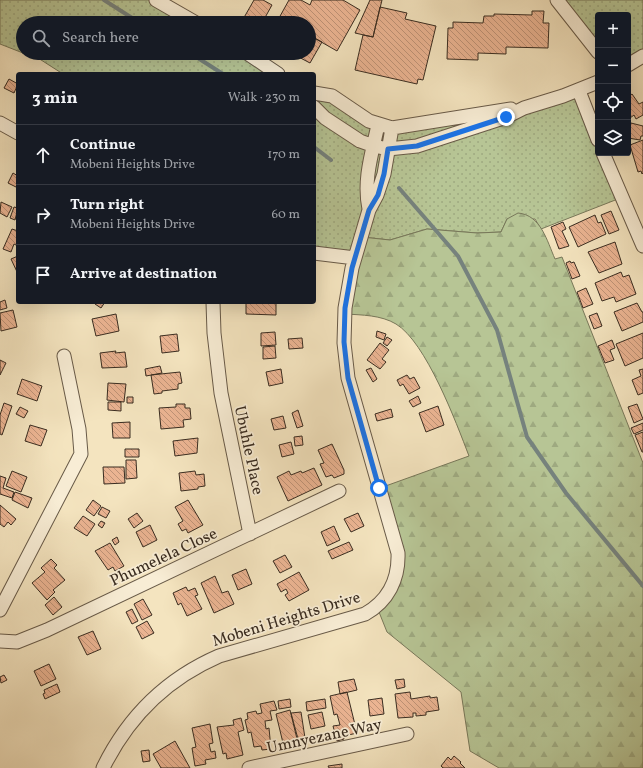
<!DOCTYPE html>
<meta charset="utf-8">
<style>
body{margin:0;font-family:Vollkorn,serif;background:#20242c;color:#f1f3f6}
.controls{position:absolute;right:12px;top:12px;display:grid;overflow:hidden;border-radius:4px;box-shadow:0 4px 16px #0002}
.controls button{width:36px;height:36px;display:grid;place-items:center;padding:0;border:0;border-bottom:1px solid #363941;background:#171b24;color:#f1f3f6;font:20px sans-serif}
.stop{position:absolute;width:12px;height:12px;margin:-9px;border:3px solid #1a73e8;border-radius:50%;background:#fff}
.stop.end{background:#1a73e8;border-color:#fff;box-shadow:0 1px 4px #0008}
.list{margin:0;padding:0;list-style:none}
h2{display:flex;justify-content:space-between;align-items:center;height:52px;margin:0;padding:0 16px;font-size:17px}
h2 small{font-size:13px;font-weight:400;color:#9ea1a6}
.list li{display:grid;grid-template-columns:26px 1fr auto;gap:12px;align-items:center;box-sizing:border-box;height:60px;padding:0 16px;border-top:1px solid #363941}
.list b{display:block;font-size:15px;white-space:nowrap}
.list p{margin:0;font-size:13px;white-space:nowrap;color:#9ea1a6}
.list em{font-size:13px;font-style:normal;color:#9ea1a6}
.icon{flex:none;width:22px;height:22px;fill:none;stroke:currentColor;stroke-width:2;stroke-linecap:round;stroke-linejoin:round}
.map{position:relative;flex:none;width:643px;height:768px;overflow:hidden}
.search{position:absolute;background:#171b24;box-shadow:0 4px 16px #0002;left:16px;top:16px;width:300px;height:44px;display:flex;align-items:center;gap:10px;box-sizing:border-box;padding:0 14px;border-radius:22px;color:#9ea1a6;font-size:15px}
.panel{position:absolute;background:#171b24;box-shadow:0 4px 16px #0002;left:16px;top:72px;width:300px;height:232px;border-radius:4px}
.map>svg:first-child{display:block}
.grass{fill:url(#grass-dots);stroke:#78785a}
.forest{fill:url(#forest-firs);stroke:#78785a}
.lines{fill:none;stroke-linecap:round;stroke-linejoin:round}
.stream{stroke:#76827d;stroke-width:4}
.building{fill:url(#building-back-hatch);stroke:#392c20}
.minor-casing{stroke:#685a48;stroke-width:15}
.minor{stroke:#f8edd5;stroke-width:13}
.route{stroke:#1a73e8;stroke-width:5}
.labels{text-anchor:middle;stroke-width:3.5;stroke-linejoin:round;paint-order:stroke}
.street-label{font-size:16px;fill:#392c20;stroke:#f8edd5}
</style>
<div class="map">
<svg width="643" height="768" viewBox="0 0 643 768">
<defs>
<pattern id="grass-dots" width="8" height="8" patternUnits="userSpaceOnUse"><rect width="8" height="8" fill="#b7c595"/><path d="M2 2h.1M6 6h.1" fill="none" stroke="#9ea980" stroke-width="1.8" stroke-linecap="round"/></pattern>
<pattern id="forest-firs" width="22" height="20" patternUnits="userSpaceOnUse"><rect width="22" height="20" fill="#b7c595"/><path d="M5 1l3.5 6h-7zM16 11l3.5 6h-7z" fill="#9ea980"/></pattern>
<pattern id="building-back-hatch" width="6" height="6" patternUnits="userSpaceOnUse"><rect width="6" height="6" fill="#ebb492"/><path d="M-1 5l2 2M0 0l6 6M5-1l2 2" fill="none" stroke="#bf9377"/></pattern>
</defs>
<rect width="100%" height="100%" fill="#f4e4bf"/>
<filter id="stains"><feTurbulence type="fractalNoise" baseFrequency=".005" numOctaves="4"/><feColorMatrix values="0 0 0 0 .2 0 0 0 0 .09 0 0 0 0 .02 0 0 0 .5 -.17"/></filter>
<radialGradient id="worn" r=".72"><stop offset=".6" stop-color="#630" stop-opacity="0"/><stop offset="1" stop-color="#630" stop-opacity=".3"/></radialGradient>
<!-- grass -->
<path class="grass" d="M0,0H157L197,23H23V53L0,44Z
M558,0H643V56L628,65V15H598V52Z
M24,53H248L279,74H63L38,58Z
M579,91L598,138V153L623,197L541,229L535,219H507L501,232L477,233L427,229L390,240L362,237L356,258L314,252V93L379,125L489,111Z"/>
<!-- forest -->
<path class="forest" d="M518,213C541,215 547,241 555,259L562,257L643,463V768H499L470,751L461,692L387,632L377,607L399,564L380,488L469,456C456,422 426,342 396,324C381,315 362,315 345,314L362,237L390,240L427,229L477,233L501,232L507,219Z"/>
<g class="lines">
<!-- stream -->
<path class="stream" d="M104,0L140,23
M190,53L223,74
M314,147L331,160
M399,188L458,256L497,330L527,437L566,493L643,586"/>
</g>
<!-- building -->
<path class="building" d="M254,0H263L272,5L262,23H246L242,21Z
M289,0H301L310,5L312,0H343L360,10L337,51L309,35V23H287L279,18Z
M370,0H382L373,37L355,33Z
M380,7L407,13L405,19L436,26L423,80L418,79L417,84L355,70L363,35L373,37Z
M532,11H544L543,23H549L548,48L506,47V54L478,53V60L447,59L448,28H453V22L483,23L484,16H494V14L532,15Z
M309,35L322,42L310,63L291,53H309Z
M9,79L18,84L14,93L4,88Z
M632,94L639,104L643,102V115L636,119L634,115L630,118L628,114V97Z
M631,123L643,126V136H641L640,140L628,138Z
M643,140V173L642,174L641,171L638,172L630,145Z
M13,173L18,176V188L8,183Z
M1,202L12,207L7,217L0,213Z
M14,207L18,208L15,220L10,218Z
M611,211L619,230L609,234L601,215Z
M595,215L598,223L601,222L606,234L578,247L569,227Z
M563,222L566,229L562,231L569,246L559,249L551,227Z
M12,229L18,231V246L14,244L11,252L3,249Z
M615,242L622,264L599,273L588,252Z
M18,256V274L11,259Z
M570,261L571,263L574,262L580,276L572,279L566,263Z
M621,272L623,277L629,275L636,294L616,302L614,297L602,301L595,283Z
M586,288L593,304L583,308L577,292Z
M5,300L7,308L0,310V302Z
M97,302H105L101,308L95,304Z
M246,302H276V315L246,314Z
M637,303L642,312H643V322L622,331L614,312Z
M13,310L17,327L1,331L0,313Z
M597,313L602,326L594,329L589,316Z
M116,314L119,331L96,336L92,319Z
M377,331L386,334L384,340L376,337Z
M275,332L276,345L261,346V333Z
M643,333V358L625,366L616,344Z
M177,334L179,351L162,353L160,336Z
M387,337L392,340L387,346L383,343Z
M302,338L303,348L289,349L288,339Z
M612,340L615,348L610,350L614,360L605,363L598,346Z
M380,343L389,350L382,359L386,362L380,369L367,360Z
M275,346L276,358L263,359V347Z
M116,351L115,353L125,352L127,367L102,368L100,353Z
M0,360L6,363L0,375Z
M160,366L162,373L146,376L145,369Z
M371,368L377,379L373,382L366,370Z
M281,369L283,383L269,386L266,372Z
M643,369V393L638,395L632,380L641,376L639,370Z
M180,372L182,383L178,384V389L162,391V393L154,394L151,375Z
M407,375L410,379L414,377L420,388L409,394L403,384L400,386L397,380Z
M22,379L42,386L37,401L17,394Z
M108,383L126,384L124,402L107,400Z
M418,396L421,403L413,407L409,401Z
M127,397H133V403H127Z
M108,402H121V411L108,410Z
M4,403L12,406L2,435L0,434V415Z
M176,404H185V408H190L191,419L183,420L184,427L161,429L159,408L176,407Z
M637,404L643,419L634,423L628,407Z
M438,406L444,425L426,432L419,413Z
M20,407L28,411L24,418L16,414Z
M391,409L393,417L377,421L375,414Z
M298,410L303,426L297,428L292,413Z
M283,416L286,428L274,430L271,419Z
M130,422V438H113L112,423Z
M643,423V430L634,434L631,428Z
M30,425L47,430L41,446L25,441Z
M643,432V452H642L635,435Z
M302,436L303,445L295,446L294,437Z
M198,438L197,453L175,456L173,441Z
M291,442L294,454L282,457L279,445Z
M332,444L344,470V474L334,478L332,475L326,477L320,464L324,463L318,450Z
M125,449H139V457H125Z
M126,460H136L137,478L126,479Z
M103,467H124L125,483L104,484Z
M314,468L322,485L288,501L277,477L289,471L291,475L301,471L302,473Z
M12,471L27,477L21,492L6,486Z
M195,471L196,475L204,474L205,486L198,487V489L181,491L179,473Z
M0,476L6,478L3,488L14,492L12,498L0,494Z
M15,492L32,498L28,508L12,500Z
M93,500L101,506L94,516L86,510Z
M188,500L203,525L188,533L186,529L182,531L178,524L183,521L175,507Z
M0,505L16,519L11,525L8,522L4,527L0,524Z
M102,507L110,511L106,518L98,514Z
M137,513L143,521L134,528L128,519Z
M358,513L364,526L351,532L344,519Z
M83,516L95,524L87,536L74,528Z
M101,521L105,523L102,528L98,525Z
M150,525L157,540L143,547L136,532Z
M334,526L340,540L327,546L321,532Z
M117,537L119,542L115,545L112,540Z
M349,542L353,550L332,559L328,551Z
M110,543L124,566L115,571L113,567L108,570L95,551Z
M285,555L292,567L280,573L273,561Z
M51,559L57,565L54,568L65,580L53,590L55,592L47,600L32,583L45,572L41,568Z
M246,569L252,584L238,590L232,575Z
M299,572L309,590L289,601L285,595L288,593L286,589L281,592L277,584Z
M215,576L222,593L228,591L234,604L214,613L201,583Z
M186,587L188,591L195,588L198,595L195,596L202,609L187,616L181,603L178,605L173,593Z
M54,597L62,607L53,615L45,605Z
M143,599L152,615L142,620L134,604Z
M132,609L138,621L132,624L126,612Z
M147,621L154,633L142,639L136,627Z
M93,631L101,649L87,655L78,637Z
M49,664L56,679L41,686L34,671Z
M4,675L7,680L1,683L0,677Z
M354,679L357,690L340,694L338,682Z
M404,679L405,687L397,689L395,680Z
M57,684L60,692L45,699L43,694L45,693L44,690Z
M347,692L357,733L344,736V739L337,741L333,726L340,725L337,714L334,715L330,696Z
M410,692L411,699L430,696V698L437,697L439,710L426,712V715L416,716V713H413V717L398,718L395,694Z
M382,698L384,714L370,716L368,700Z
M290,699L291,707L279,709L278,701Z
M325,699L326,708L307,711L306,702Z
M274,701L277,710L270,711L272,720L265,721L266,729L269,728L271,749L262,750L261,746L254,747L251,732L248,733L245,720L248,719L247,713L256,711L257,714L262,713L260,704Z
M290,710L298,743L290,745L289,742L283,743L276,714Z
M301,712L305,738L298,739L291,713Z
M322,712L325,726L311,729L308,715Z
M241,718L244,730L238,732L243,755L227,759L226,753L223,754L217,727L234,725L233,720Z
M210,724L213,743L209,744L211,752L215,751L216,758L205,760L206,764L195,766L192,748L196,747L192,728Z
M175,741L190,768H161L153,754Z
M149,750L150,761L143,762L141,751Z
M454,756L461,762L460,763L465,768H443L441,766L448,757L451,760Z
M342,764V768H329L328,766Z"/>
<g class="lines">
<defs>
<path id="minor" d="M156,0L196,23
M557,0L598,52
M247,53L278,74
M628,65L643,56
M579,91L598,140
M314,93L332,96L369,121L392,128L511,109
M314,107L325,118L360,141L374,146L388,149L417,146L506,117L524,108L563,96L598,82
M0,123L18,133
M603,153L643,246
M369,209C363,180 372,153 378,125
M314,253L355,258
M213,302L214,333L221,393L250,534
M0,610L81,454L79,429L64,356
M0,641L17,642L47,630L339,491
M103,768C128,717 166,679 219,656L365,614C388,601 399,579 398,553L348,378L344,343L345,308L352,268L369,210L377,195L384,174L392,128
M249,768L407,734"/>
</defs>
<!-- minor casing -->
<use href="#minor" class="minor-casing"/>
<!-- minor -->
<use href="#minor" class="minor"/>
</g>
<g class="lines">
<!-- route -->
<path class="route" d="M379,488L348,378L344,342L345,308L352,268L369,210L378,195L384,174L388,149L417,146L506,117"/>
</g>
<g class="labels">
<!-- street labels -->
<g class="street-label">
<text transform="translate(250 450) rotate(78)" y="6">Ubuhle Place</text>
<text transform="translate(163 556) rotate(-25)" y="6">Phumelela Close</text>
<text transform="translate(286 618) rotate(-17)" y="6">Mobeni Heights Drive</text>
<text transform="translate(324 735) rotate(-12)" y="6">Umnyezane Way</text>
</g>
</g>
<rect width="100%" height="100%" filter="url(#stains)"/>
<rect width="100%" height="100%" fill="url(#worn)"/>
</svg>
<div class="controls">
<button>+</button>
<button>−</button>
<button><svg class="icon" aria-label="locate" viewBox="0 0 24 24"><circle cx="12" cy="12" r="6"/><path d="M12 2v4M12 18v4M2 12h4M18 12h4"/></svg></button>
<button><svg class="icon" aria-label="layers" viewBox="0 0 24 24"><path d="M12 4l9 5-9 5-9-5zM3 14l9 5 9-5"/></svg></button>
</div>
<div class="stop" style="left:379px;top:488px"></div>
<div class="stop end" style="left:506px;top:117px"></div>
<div class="search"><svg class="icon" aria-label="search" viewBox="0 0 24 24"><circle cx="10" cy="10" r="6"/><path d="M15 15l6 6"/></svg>Search here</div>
<section class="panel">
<h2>3 min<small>Walk · 230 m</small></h2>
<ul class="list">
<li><svg class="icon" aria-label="ahead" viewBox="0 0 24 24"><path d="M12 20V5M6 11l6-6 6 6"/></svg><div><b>Continue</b><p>Mobeni Heights Drive</p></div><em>170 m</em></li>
<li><svg class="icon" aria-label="right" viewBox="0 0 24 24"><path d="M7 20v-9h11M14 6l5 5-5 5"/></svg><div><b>Turn right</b><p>Mobeni Heights Drive</p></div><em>60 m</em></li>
<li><svg class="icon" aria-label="arrive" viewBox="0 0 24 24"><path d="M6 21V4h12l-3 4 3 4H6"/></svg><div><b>Arrive at destination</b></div></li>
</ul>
</section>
</div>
